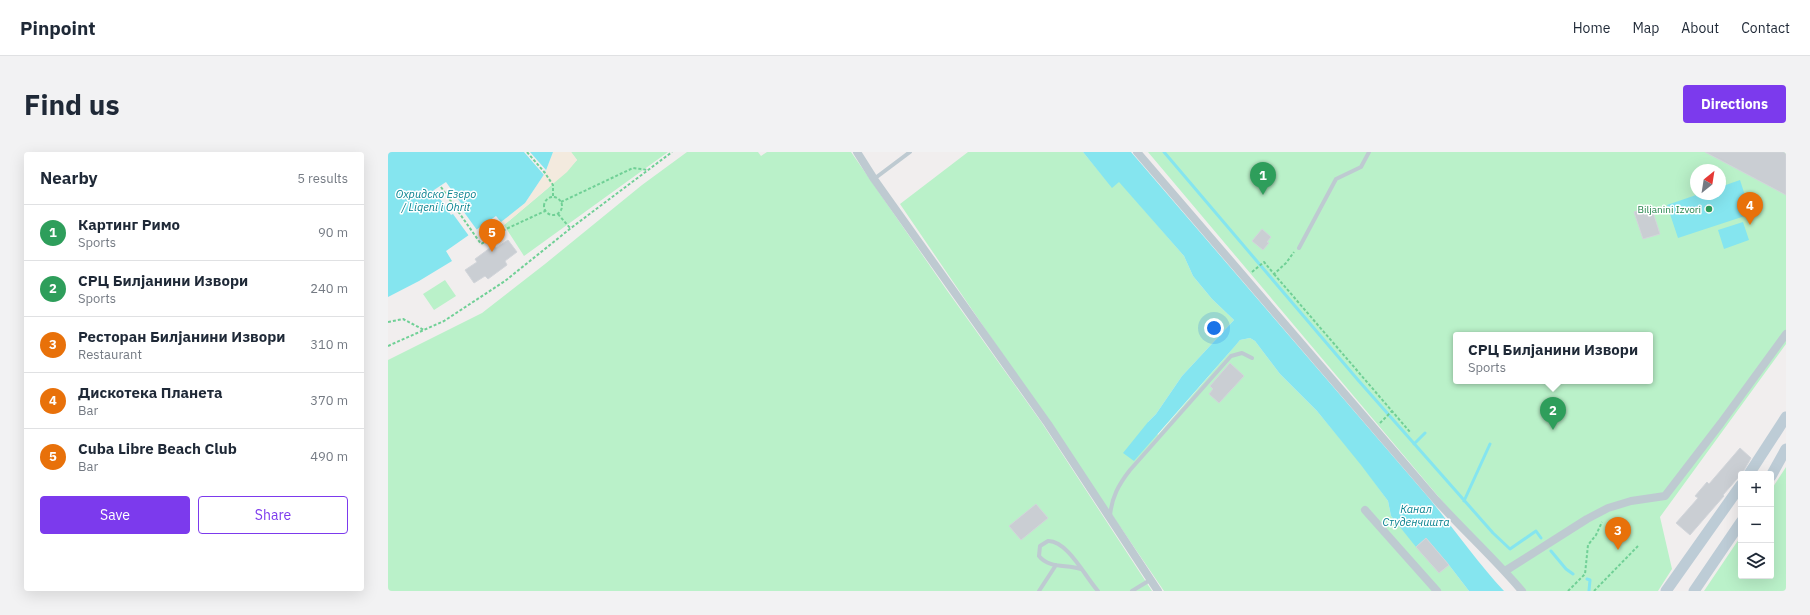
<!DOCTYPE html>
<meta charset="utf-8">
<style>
body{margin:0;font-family:"IBM Plex Sans",sans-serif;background:#f2f2f3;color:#1f2937}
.controls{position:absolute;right:12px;bottom:12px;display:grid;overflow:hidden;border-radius:4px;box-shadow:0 4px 16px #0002}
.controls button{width:36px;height:36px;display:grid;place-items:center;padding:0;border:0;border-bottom:1px solid #e0e1e3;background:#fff;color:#1f2937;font:20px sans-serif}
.compass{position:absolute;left:1302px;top:12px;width:36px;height:36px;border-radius:50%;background:#fff;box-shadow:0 4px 16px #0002;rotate:30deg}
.you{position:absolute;left:826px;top:176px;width:14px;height:14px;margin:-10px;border:3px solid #fff;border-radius:50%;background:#1a73e8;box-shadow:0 0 0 6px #1a73e833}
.badge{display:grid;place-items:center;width:26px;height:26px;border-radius:50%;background:#7c3aed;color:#fff;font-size:13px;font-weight:700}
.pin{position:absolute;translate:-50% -33px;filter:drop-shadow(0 1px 2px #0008)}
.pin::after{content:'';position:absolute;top:21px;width:14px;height:12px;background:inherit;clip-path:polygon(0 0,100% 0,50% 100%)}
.popup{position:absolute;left:1065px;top:180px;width:200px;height:52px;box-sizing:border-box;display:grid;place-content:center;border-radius:4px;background:#fff;filter:drop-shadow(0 1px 3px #0005);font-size:13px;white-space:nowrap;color:#747a83}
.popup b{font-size:15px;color:#1f2937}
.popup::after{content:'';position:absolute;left:50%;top:100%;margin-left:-8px;border:8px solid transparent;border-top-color:#fff}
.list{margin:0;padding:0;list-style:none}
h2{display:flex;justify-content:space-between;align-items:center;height:52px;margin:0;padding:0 16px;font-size:17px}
h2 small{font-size:13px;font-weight:400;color:#747a83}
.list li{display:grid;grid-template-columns:26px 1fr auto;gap:12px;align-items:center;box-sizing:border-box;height:56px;padding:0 16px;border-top:1px solid #e0e1e3}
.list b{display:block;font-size:15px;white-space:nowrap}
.list p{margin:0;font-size:13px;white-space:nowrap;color:#747a83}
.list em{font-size:13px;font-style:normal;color:#747a83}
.actions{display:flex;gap:8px;padding:12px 16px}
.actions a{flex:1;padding:9px 0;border:1px solid #7c3aed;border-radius:4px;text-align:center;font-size:14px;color:#7c3aed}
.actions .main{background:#7c3aed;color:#fff}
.icon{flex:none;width:22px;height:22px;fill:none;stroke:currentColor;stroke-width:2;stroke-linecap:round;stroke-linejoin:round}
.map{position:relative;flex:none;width:1398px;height:439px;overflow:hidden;border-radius:4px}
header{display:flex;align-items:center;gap:24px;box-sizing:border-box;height:56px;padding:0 20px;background:#fff;border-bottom:1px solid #e0e1e3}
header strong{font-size:19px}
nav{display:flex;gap:22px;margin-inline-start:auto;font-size:14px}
.intro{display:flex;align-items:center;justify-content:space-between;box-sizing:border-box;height:96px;padding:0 24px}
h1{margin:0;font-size:28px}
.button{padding:10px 18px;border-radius:4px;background:#7c3aed;color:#fff;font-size:14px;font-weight:700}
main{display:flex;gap:24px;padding:0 24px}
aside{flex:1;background:#fff;border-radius:4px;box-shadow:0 4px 16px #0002}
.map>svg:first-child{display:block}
.green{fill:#baf1c9;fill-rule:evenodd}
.sand{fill:#f3eade}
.water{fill:#85e5ef}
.pier{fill:#f1eeee}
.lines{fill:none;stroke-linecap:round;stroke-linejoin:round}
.stream{stroke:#85e5ef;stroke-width:3}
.building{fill:#caced3;stroke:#d2d5da}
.path{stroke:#70d096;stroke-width:2;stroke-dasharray:3 2;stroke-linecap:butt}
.lane{stroke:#becad1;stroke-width:4}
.street{stroke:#becad1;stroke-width:8}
.secondary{stroke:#bdccd6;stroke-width:11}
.leisure-dot{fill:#2e9e5b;stroke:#fff;stroke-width:1.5}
.labels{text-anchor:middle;stroke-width:3;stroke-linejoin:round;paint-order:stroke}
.leisure-label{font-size:10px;fill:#27864d;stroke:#fff;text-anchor:end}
.water-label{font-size:11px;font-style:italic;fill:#08828f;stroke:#fff}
</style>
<header>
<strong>Pinpoint</strong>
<nav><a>Home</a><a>Map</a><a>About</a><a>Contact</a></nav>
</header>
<div class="intro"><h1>Find us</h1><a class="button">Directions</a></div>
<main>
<aside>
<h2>Nearby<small>5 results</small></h2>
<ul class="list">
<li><span class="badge" style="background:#2e9e5b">1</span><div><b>Картинг Римо</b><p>Sports</p></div><em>90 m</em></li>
<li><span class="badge" style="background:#2e9e5b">2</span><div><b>СРЦ Билјанини Извори</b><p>Sports</p></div><em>240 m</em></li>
<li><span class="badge" style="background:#e8710a">3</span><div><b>Ресторан Билјанини Извори</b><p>Restaurant</p></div><em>310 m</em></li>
<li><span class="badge" style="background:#e8710a">4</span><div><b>Дискотека Планета</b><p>Bar</p></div><em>370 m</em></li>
<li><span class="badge" style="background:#e8710a">5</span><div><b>Cuba Libre Beach Club</b><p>Bar</p></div><em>490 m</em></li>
</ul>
<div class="actions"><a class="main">Save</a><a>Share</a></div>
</aside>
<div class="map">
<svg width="1398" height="439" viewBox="0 0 1398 439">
<rect width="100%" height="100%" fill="#f1eeee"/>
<!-- green -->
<path class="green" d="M183,0H280L136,104L116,73L159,37L189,8Z
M299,0H370L373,4L379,0H463L558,137L654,271L764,439H0V208L94,161L157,112L254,33Z
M580,0H695L724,35L731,29L796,104L805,124L824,147L846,168L794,224L768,262L760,270L770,283L852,188L862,186L867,189L892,222L929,259L974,313L1000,349L1003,364L1051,421L1061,413L1081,439H776L512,52Z
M760,0H1398V192L1272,365L1284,417L1270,439H1130ZM1308,18H1332V42H1308ZM1068,183H1262V229H1068Z
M57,128L68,144L46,158L35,142Z
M1398,315V439H1316L1353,384V424H1383V338Z"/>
<!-- sand -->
<path class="sand" d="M165,0H183L189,8L179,20L116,73L113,70L137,51L157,21Z"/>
<!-- water -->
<path class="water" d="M0,0H165L157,21L137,51L113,70L108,64L58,99L64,109L31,129L0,145Z
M695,0H743L1041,346C1066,377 1089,410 1116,439H1081L1061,413L1038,386L1028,395L1003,364L1000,349L973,313L929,259L892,222L867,189L862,186L852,188L847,194L746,309L735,301L760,270L768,262L794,224L846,168L824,147L805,124L796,104L731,30L724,36Z
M1352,28L1363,62L1290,86L1279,53L1311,42H1332V35Z
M1355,70L1361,88L1336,97L1330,78Z"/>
<!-- pier -->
<path class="pier" d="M136,0H142L158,18L156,23Z
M58,30L75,54L73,56L89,78L81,84L65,62L63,63L46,38Z"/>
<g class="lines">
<!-- stream -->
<path class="stream" d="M776,0L970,228L1105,381L1122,397L1148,379L1153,386
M1026,292L1037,281
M1076,349L1102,292
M1163,399L1178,417L1185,422
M1199,427L1202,428L1201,439"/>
</g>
<!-- building -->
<path class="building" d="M1317,0H1398V43Z
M1263,54L1272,82L1255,87L1246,60Z
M874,77L883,85L879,90L881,91L875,98L864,89Z
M120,88L129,100L117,109L119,113L100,127L97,124L86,131L77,118L89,110L87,107L106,93L108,96Z
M842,211L856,224L831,251L821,242L825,237L822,234Z
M1352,296L1363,306L1355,320L1335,343L1336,344L1302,383L1288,371L1310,346L1307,344L1319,330L1321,332Z
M648,352L660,366L633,388L621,374Z
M1038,386L1061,413L1051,421L1028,395Z"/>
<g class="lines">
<!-- path -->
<path class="path" d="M139,0L157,21L165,33V45
M53,35L93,92L118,77L157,59
M156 54a9 9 0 1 1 18 0a9 9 0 1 1-18 0Z
M173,50L245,16L260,18
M170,62L182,76
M864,120L876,110L886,122L898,111L906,100
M886,122L1022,280
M0,170L15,167L36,178
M0,194L56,169L117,129L183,76L284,0
M992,271L1004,259
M1180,439L1197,422L1200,393L1208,383L1214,370
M1206,439L1250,394"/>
<!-- lane -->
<path class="lane" d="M486,27L522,0
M911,96L948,27L973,15L981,0
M722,365C723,346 731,332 742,318L843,204L854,201L864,206
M693,417C679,412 661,417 651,404L652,394L660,389C679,388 698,426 710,439
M651,439L668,413
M744,439L762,428"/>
<!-- street -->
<path class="street" d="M469,0L486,27L660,272L770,439
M749,0L1048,348C1076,379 1107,407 1134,439
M977,358L1049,439
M1117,419L1199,367L1220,356L1243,349L1277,344L1333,271L1398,182"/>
<!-- secondary -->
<path class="secondary" d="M1361,322L1398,265
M1383,324L1398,297
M1278,439L1353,333
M1306,439L1353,370"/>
</g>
<!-- markers -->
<circle class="leisure-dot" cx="1321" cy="57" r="4"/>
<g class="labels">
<!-- leisure labels -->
<g class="leisure-label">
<text x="1313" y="61">Biljanini Izvori</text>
</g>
<!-- water labels -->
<g class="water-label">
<text x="48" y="46">Охридско Езеро<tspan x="48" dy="13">/ Liqeni i Ohrit</tspan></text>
<text x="1028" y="361">Канал<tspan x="1028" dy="13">Студенчишта</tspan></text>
</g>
</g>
</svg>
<div class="controls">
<button>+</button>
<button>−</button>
<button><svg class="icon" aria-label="layers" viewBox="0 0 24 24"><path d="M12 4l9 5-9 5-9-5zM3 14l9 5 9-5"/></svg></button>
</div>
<svg class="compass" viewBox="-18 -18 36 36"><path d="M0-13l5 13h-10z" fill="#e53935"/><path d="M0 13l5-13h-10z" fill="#747a83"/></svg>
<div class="you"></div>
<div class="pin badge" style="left:875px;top:43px;background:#2e9e5b">1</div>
<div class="pin badge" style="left:1165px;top:278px;background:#2e9e5b">2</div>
<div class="popup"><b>СРЦ Билјанини Извори</b>Sports</div>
<div class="pin badge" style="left:1230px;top:398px;background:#e8710a">3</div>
<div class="pin badge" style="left:1362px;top:73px;background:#e8710a">4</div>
<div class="pin badge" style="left:104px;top:100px;background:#e8710a">5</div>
</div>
</main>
